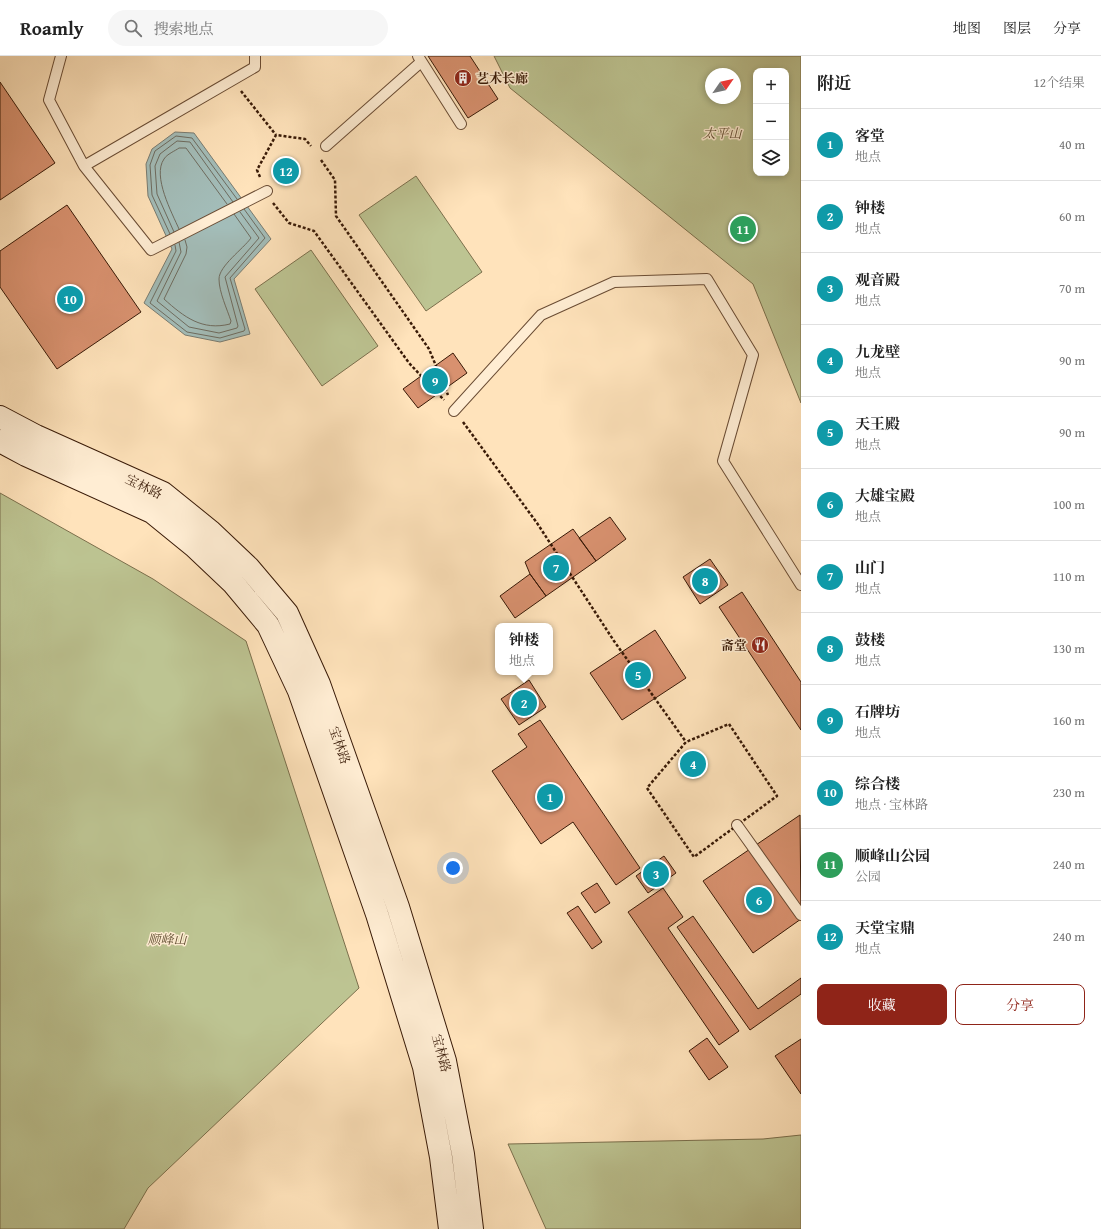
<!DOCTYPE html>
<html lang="zh">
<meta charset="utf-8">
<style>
body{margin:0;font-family:"Gentium Book Plus","Noto Serif SC",serif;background:#f6f6f6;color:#222}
.controls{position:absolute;right:12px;top:12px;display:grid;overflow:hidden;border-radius:8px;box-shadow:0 2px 6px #0003}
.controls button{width:36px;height:36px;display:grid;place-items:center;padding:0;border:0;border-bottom:1px solid #e0e0e0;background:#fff;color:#222;font:20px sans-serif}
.compass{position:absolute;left:705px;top:12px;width:36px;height:36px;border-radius:50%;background:#fff;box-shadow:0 2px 6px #0003;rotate:56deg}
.you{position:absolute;left:453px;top:812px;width:14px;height:14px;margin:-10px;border:3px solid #fff;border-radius:50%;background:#1a73e8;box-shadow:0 0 0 6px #1a73e833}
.badge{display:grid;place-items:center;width:26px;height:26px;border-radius:50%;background:#8f2418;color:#fff;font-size:13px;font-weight:700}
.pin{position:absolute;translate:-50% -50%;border:2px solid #fff;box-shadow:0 1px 4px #0006}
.popup{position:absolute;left:495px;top:567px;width:58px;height:52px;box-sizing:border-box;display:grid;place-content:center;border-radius:8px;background:#fff;filter:drop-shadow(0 1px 3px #0005);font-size:13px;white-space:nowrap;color:#767676}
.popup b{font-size:15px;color:#222}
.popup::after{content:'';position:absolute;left:50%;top:100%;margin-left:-8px;border:8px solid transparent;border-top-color:#fff}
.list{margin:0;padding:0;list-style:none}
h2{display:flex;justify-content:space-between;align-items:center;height:52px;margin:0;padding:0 16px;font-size:17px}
h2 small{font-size:13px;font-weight:400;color:#767676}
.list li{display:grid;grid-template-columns:26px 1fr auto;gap:12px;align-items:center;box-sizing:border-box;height:72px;padding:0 16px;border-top:1px solid #e0e0e0}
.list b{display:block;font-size:15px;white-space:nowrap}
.list p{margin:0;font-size:13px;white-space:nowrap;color:#767676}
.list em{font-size:13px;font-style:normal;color:#767676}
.actions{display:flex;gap:8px;padding:12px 16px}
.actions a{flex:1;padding:9px 0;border:1px solid #8f2418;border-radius:8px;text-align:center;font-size:14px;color:#8f2418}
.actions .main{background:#8f2418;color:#fff}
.icon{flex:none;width:22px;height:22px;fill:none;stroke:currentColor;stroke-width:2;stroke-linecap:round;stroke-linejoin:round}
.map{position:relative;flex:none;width:801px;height:1173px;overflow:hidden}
header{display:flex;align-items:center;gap:24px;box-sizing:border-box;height:56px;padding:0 20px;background:#fff;border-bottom:1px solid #e0e0e0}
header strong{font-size:19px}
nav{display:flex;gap:22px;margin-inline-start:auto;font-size:14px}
.search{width:280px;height:36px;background:#f6f6f6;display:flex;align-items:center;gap:10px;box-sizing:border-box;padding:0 14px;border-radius:22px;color:#767676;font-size:15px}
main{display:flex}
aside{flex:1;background:#fff}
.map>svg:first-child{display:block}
.green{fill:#bdc492;stroke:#7b6f4c;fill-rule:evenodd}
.water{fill:#a3bdb9;stroke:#797c72}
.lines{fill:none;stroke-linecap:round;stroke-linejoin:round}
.shore{stroke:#6e6c60;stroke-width:1}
.building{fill:#d8916f;stroke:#391a07}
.lane-casing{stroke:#6a4c34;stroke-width:12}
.secondary-casing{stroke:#391a07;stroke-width:24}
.path{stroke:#391a07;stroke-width:2.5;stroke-dasharray:3 2;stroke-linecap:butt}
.lane{stroke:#ffedd3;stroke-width:10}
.secondary{stroke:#ffedd3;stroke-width:22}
.labels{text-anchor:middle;stroke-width:3;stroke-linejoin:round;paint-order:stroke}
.poi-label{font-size:13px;font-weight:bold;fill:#391a07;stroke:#ffedd3;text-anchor:start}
.park-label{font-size:13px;font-style:italic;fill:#614d31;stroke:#ffedd3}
.street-label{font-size:13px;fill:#391a07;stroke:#ffedd3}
</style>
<header>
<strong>Roamly</strong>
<div class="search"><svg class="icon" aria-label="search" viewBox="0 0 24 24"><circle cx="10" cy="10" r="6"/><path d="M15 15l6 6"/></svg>搜索地点</div>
<nav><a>地图</a><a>图层</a><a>分享</a></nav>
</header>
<main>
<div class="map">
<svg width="801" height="1173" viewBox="0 0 801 1173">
<rect width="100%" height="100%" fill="#ffe3bb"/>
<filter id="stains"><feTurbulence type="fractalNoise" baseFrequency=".005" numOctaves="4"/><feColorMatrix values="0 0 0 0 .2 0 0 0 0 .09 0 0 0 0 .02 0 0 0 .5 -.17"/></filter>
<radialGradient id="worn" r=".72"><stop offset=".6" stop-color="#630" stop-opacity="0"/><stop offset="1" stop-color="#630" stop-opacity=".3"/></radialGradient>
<!-- green -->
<path class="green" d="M494,0H801V347L753,228L510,32ZM756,15H786V117H756ZM711,18H735V42H711Z
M416,120L482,216L426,255L359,159Z
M311,194L378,290L322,330L255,233Z
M0,437L153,523L246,585L359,932L148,1132L124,1173H0Z
M801,1079V1173H546L508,1088L763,1083Z"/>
<!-- water -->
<path class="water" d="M175,76L194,77L271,183L234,223L250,278L220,286L185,279L144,247L172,193L148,140L146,108L152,93Z"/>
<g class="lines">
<!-- shore -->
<path class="shore" d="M179,173C172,157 152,120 164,103C167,98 175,95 179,92H186L227,148
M174,176L157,138L155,110L160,98L177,85L190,86L233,146
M170,178L152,139L150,109L155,95L176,80L192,82L237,143
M185,184L187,191L186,198L164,243C184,261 202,275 230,268L231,265C227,253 219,236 219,223C219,210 243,193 251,182L234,158
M179,186L181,196L157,245L189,271L219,277L237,272L238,270L225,221L259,182L240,156
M175,189L176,195L150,247L187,276L220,282L244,275L245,273L230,222L265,182L244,153"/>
</g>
<!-- building -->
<path class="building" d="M428,0H470L498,43L468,62Z
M0,26L55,107L0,144Z
M67,149L141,256L57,313L0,231V195Z
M453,297L467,317L418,352L403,333Z
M610,461L626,483L596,505L579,482Z
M573,473L596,505L546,540L530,518L525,506Z
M710,503L728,529L700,548L683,521Z
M530,518L546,540L515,562L500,540Z
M742,536L801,626V674L719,551Z
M655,574L686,622L622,664L590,617Z
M529,624L546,651L519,669L501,643Z
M540,664L640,812L616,829L573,766L541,788L492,715L527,691L518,678Z
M800,759L801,863L753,897L703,825Z
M664,800L676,817L648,837L636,820Z
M597,827L610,847L595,857L581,837Z
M663,832L683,861L668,872L739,975L719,989L628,856Z
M578,850L602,886L592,893L567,857Z
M693,860L758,953L801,922V938L750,974L677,871Z
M707,982L728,1011L709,1024L689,995Z
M801,983V1038L775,1000Z"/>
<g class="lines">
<defs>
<path id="lane" d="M61,0L49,44L84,110L255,11V0
M418,0L461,68
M326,90L421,6
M84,110L151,194L267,135
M454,355L541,259L614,226L707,223L753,299L723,405L801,529
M737,769L801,859"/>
<path id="secondary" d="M0,361L36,380L163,437L210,475L249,512L287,557L319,628L398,851L445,1005L463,1098L472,1173
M0,385L26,399L152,456L195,491L233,527L268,569L299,635L377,858L424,1011L441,1101L450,1173"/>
</defs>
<!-- lane casing -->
<use href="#lane" class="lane-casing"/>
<!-- secondary casing -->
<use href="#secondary" class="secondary-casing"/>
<!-- path -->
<path class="path" d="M241,35L276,79
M321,104L335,124L336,160L429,293L448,339
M260,121L257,114L276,79L305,83L311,90
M273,147L289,167L314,175L409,307L444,344
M463,366L537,467L614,585L686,686
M729,668L777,740L694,801L647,732L686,686Z"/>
<!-- lane -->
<use href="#lane" class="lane"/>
<!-- secondary -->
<use href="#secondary" class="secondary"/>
</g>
<!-- icons -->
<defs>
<symbol id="building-disc" viewBox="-11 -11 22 22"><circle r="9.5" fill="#8f2418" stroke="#ffedd3"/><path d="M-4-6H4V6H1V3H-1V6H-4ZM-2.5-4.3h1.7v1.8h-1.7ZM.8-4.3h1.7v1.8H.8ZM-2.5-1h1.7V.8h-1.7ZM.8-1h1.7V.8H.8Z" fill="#fff"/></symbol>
<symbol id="restaurant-disc" viewBox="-11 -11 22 22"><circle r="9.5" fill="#8f2418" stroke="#ffedd3"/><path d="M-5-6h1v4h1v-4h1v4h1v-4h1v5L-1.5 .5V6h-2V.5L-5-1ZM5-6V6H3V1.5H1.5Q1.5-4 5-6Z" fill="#fff"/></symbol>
</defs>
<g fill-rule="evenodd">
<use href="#building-disc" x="453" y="12" width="20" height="20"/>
<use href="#restaurant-disc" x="750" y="579" width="20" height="20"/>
</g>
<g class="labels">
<!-- poi labels -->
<g class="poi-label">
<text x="476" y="27">艺术长廊</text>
<text x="747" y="594" text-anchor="end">斋堂</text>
</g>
<!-- park labels -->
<g class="park-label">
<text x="722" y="82">太平山</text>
<text x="167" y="888">顺峰山</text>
</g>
<!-- street labels -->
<g class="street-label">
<text transform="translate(144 430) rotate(26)" y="5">宝林路</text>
<text transform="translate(340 689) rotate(71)" y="5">宝林路</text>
<text transform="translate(442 997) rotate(75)" y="5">宝林路</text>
</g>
</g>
<rect width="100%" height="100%" filter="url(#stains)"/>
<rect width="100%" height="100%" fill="url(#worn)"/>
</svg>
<div class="controls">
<button>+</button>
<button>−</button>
<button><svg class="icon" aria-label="layers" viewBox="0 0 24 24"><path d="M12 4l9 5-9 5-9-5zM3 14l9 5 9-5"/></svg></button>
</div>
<svg class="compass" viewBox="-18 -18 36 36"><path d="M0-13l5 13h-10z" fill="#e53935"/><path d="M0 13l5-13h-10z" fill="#767676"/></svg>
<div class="you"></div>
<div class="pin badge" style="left:550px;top:741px;background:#0f9aa8">1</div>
<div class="pin badge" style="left:524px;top:647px;background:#0f9aa8">2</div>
<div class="popup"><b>钟楼</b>地点</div>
<div class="pin badge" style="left:656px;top:818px;background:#0f9aa8">3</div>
<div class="pin badge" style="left:693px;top:708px;background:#0f9aa8">4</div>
<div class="pin badge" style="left:638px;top:619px;background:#0f9aa8">5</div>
<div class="pin badge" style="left:759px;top:844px;background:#0f9aa8">6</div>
<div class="pin badge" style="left:556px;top:512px;background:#0f9aa8">7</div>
<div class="pin badge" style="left:705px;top:525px;background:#0f9aa8">8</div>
<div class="pin badge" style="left:435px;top:325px;background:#0f9aa8">9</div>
<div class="pin badge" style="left:70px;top:243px;background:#0f9aa8">10</div>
<div class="pin badge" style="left:743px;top:173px;background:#2e9e5b">11</div>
<div class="pin badge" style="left:286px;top:115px;background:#0f9aa8">12</div>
</div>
<aside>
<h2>附近<small>12个结果</small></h2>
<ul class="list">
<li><span class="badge" style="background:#0f9aa8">1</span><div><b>客堂</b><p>地点</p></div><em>40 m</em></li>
<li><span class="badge" style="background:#0f9aa8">2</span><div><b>钟楼</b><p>地点</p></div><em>60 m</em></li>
<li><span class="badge" style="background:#0f9aa8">3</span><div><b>观音殿</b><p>地点</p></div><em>70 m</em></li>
<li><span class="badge" style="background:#0f9aa8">4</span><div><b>九龙壁</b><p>地点</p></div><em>90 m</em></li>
<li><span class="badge" style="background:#0f9aa8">5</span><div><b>天王殿</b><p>地点</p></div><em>90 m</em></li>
<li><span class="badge" style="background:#0f9aa8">6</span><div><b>大雄宝殿</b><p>地点</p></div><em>100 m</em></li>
<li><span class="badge" style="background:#0f9aa8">7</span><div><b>山门</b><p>地点</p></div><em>110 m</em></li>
<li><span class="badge" style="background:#0f9aa8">8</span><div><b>鼓楼</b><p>地点</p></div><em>130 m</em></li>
<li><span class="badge" style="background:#0f9aa8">9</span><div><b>石牌坊</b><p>地点</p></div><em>160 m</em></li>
<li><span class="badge" style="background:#0f9aa8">10</span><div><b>综合楼</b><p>地点 · 宝林路</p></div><em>230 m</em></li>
<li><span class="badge" style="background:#2e9e5b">11</span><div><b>顺峰山公园</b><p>公园</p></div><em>240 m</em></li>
<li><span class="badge" style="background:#0f9aa8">12</span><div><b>天堂宝鼎</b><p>地点</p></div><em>240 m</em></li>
</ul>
<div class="actions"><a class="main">收藏</a><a>分享</a></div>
</aside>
</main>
